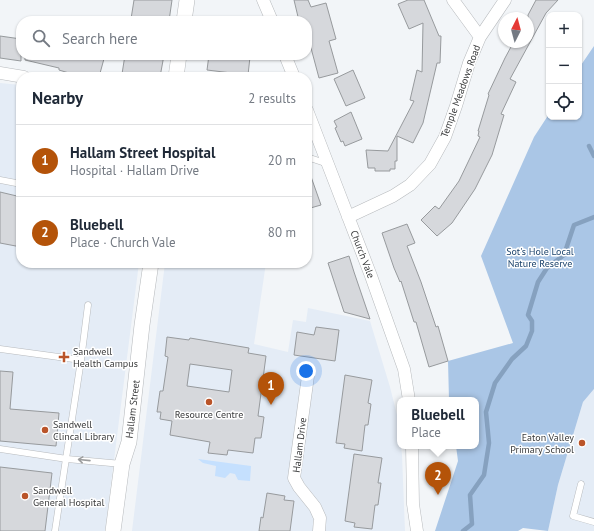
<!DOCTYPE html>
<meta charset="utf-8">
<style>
body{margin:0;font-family:"PT Sans",sans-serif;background:#f6f6f7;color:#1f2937}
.controls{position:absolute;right:12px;top:12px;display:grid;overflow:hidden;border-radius:8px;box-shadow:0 1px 3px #0004}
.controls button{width:36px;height:36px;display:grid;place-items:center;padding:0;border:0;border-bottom:1px solid #e0e1e3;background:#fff;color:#1f2937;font:20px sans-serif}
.compass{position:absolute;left:498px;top:12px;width:36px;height:36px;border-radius:50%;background:#fff;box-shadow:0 1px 3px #0004;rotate:6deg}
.you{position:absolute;left:306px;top:371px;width:14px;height:14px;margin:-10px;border:3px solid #fff;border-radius:50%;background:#1a73e8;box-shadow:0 0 0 6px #1a73e833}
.badge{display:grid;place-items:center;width:26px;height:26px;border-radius:50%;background:#b45309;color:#fff;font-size:13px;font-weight:700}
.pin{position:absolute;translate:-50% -33px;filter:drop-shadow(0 1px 2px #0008)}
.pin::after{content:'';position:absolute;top:21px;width:14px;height:12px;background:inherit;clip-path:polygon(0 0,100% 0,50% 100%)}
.popup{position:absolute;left:397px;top:397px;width:82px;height:52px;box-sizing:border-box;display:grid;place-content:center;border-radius:8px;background:#fff;filter:drop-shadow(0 1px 3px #0005);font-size:13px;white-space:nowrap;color:#747a83}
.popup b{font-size:15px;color:#1f2937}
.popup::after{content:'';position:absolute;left:50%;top:100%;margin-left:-8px;border:8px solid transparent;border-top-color:#fff}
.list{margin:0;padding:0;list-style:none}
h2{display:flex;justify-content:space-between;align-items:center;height:52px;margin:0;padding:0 16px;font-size:17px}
h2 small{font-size:13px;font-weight:400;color:#747a83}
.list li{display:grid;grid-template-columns:26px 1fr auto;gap:12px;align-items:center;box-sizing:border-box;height:72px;padding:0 16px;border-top:1px solid #e0e1e3}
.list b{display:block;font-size:15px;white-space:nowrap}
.list p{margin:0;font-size:13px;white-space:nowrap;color:#747a83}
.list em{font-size:13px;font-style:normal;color:#747a83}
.icon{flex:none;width:22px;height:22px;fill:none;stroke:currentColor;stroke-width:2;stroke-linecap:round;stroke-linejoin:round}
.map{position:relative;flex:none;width:594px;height:531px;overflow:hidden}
.search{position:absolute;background:#fff;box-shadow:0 1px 3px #0004;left:16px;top:16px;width:296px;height:44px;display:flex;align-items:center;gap:10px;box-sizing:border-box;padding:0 14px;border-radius:16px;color:#747a83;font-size:15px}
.panel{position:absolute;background:#fff;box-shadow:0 1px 3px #0004;left:16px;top:72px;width:296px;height:196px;border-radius:16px}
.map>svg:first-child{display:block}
.built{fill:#e4ecf6}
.green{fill:#c5e0fe}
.forest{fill:#aac6e6}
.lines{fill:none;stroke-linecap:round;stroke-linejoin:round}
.stream{stroke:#86a1bf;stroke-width:4.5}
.building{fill:#d6d8dc;stroke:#979a9d;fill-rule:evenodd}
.service-casing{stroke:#b7babd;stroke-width:7}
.minor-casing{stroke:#b7babd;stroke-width:13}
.tertiary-casing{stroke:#b7babd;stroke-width:16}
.service{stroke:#fff;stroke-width:6}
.minor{stroke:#fff;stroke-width:12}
.tertiary{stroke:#fff;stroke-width:15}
.oneway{stroke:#9c9d9e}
.poi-dot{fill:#ba5429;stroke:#fff;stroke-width:1.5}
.labels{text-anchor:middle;stroke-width:3;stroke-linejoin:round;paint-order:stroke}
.street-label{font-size:10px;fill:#3a3b3c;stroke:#fff}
.park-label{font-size:10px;fill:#1b436c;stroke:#fff}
.poi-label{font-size:10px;fill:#3a3b3c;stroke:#fff;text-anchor:start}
</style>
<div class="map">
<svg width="594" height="531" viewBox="0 0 594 531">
<rect width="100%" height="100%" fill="#f2f5f8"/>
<!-- built -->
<path class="built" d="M0,83L21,85V263H139L105,531H0Z
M165,263H266L254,344L288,352L293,320L306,322L308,308L370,321L390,387L399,423L400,446H401L402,455L405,531H132Z
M594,389V531H548L558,485L583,402Z"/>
<!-- green -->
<path class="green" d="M198,459L251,466L250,481L238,480L235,474L230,473L225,478L215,476L216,466L203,463Z"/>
<!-- forest -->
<path class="forest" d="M594,46V389L583,402L558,485L548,531L523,528L518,531H435L458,461L456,446H476V400H449L448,361L513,343L481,256L534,137L549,114V117H579V68Z"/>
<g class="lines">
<!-- stream -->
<path class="stream" d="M589,146L594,156
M463,531L472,524L470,495L484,475L489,443L486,412L495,383L512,359L526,346L532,331V321L528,315L538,282L547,268L564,255L574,225L594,217"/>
</g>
<!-- building -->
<path class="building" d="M134,0H172L169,21H143L131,19Z
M294,0H308L311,7L326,3L336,39L329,41L338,73L319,78L307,33V21H299Z
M408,0H424L439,36H441L440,63H437L423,123L413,143L397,136V161H395V169H390V171H375V168H368L366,150L388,151L414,101L410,100L417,70L422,72L423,23L409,29L398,4Z
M536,0H558L546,13L510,79L516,82L501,114L504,115L492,155L475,189L452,223L437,236L421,220L435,206L439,209L459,181L480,137L478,136L479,131H478L489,95L488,94L505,58L512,45H513L515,42H528V15Z
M0,36L21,39V61L0,58Z
M25,55H105L99,77H82L59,70V68L25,60Z
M125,55H164L160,77H139L122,74Z
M209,55H232L250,57L248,75L207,70Z
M353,70L365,98L346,106L334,79Z
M351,112L362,139L345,146L343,141L341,142L335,128L337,127L334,121Z
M307,171H309L321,205L307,209Z
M0,192L21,197V247L0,243Z
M407,224L415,243L407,246L421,282L436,327L438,326L448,361L429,367L416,322H414L401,281L400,282L394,268L382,233Z
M349,256L354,272L370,319L344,312L328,263Z
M316,327L339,330L335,361L294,355L297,332L314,335Z
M167,337L189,340L190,338L249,348L248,353L266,356L258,416L264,417L261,438H255L253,453L228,450L227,455L208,453L210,442L170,435L172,421L160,419L161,412H157L160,391H163L168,357L165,356ZM190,364L232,370L229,392L187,386Z
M0,371L13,372L10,409L59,413L56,446L0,441Z
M345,375L372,380L368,403L371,404L368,425H365L362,451L344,448L345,444L336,443Z
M354,454L382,458L378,483H381L378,505H375L372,529L354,527L355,523L345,521Z
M0,467L52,473L45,531H0Z
M267,493L285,496L284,500L294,501L290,531H259L261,517L263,518Z"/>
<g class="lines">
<defs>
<path id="service" d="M307,157L328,164
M0,180L16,183
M0,349L81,360
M0,449L67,459L122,464
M581,484L573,516L594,522
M55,531L81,360L88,305"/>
<path id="minor" d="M263,0L272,21
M453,0L480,37L505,0
M285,55L294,77
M0,73L24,77
M307,110L371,276L404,369L409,400
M348,217L393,196L410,185L430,164L445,137L456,106L469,63L480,37
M308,376L294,478L299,487L315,507L320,518L319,531
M412,446L413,504L417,531"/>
<path id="tertiary" d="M184,21L187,0
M176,77L179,55
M113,531L122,464L129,442L142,325L151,263"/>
</defs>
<!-- service casing -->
<use href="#service" class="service-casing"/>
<!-- minor casing -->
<use href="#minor" class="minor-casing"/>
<!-- tertiary casing -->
<use href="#tertiary" class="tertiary-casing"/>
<!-- service -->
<use href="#service" class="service"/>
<!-- minor -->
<use href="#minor" class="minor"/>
<!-- tertiary -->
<use href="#tertiary" class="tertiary"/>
</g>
<!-- one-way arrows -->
<defs><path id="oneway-shaft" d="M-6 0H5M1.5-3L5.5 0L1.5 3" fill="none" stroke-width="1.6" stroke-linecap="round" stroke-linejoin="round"/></defs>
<use class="oneway" href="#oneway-shaft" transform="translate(84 460) rotate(-174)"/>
<!-- markers -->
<g class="poi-dot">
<path d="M62 351h4v4h4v4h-4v4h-4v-4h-4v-4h4z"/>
<circle cx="209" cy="402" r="4"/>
<circle cx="45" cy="430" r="4"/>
<circle cx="582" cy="443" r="4"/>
<circle cx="25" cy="496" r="4"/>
</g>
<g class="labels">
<!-- street labels -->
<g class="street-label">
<text transform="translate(460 91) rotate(-70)" y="4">Temple Meadows Road</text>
<text transform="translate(363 254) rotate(69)" y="4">Church Vale</text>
<text transform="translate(132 409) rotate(-83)" y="4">Hallam Street</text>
<text transform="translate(299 445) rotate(-83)" y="4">Hallam Drive</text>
</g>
<!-- park labels -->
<g class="park-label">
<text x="540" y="255">Sot's Hole Local<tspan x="540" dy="12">Nature Reserve</tspan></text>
</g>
<!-- poi labels -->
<g class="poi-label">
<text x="73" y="355">Sandwell<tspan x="73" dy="12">Health Campus</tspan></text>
<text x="209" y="418" text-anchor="middle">Resource Centre</text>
<text x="53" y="428">Sandwell<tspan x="53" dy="12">Clincal Library</tspan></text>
<text x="574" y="441" text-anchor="end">Eaton Valley<tspan x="574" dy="12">Primary School</tspan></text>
<text x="33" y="494">Sandwell<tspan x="33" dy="12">General Hospital</tspan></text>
</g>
</g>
</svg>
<div class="controls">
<button>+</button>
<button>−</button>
<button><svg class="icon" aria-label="locate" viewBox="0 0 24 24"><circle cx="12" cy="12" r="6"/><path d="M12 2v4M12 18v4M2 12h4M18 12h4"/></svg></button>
</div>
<svg class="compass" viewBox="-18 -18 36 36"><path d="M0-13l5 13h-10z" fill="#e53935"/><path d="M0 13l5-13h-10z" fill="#747a83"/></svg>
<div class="you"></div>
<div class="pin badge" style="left:271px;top:405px">1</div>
<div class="pin badge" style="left:438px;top:495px">2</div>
<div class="popup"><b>Bluebell</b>Place</div>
<div class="search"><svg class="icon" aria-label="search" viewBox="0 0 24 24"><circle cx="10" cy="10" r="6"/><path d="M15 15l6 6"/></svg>Search here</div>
<section class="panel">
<h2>Nearby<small>2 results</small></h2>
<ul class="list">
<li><span class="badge">1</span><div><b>Hallam Street Hospital</b><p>Hospital · Hallam Drive</p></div><em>20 m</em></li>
<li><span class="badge">2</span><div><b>Bluebell</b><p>Place · Church Vale</p></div><em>80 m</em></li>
</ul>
</section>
</div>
